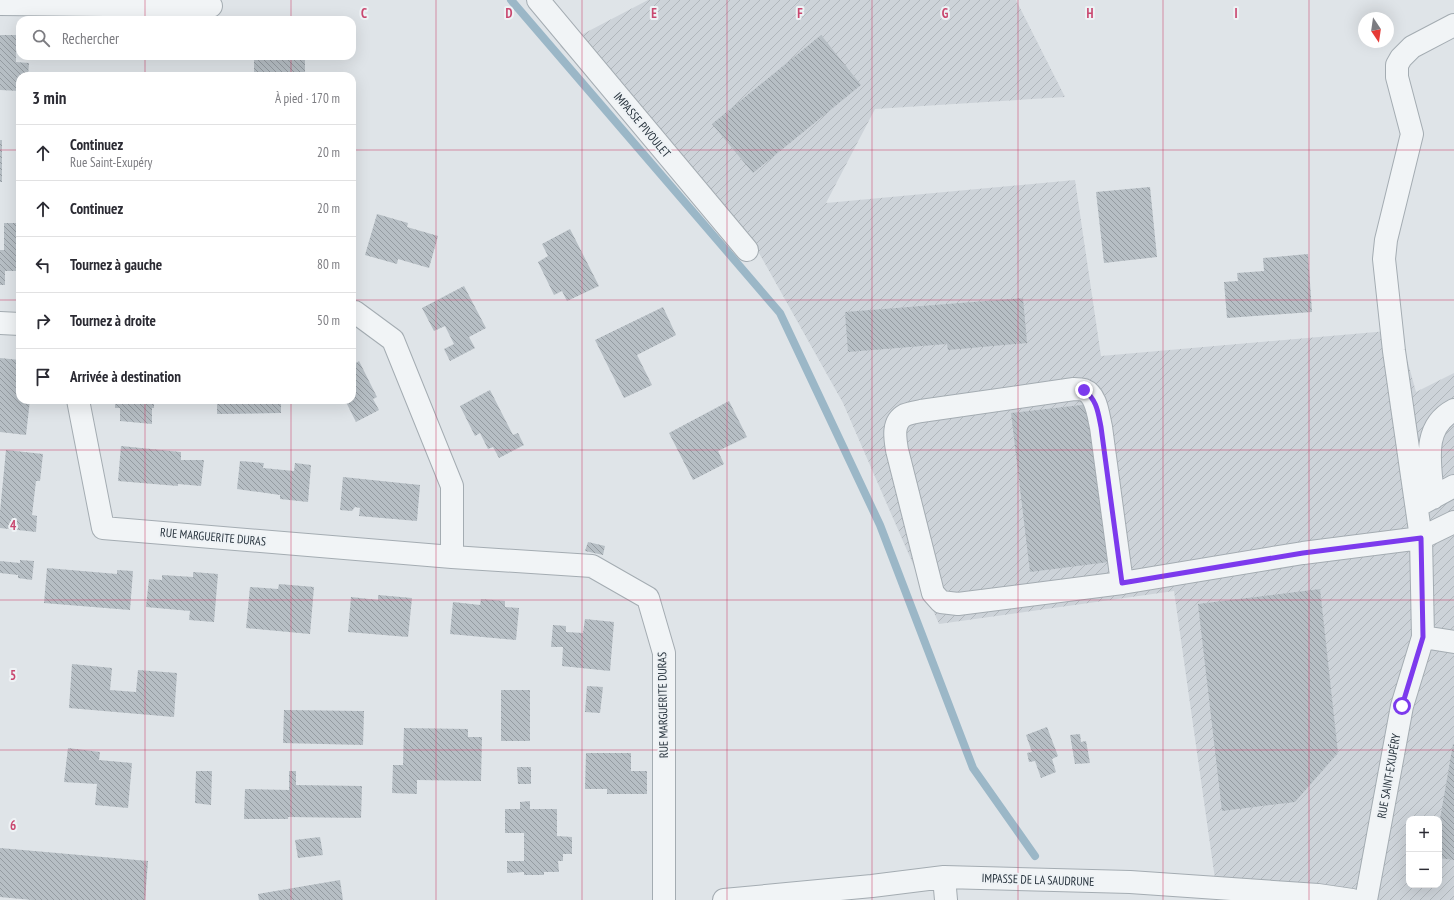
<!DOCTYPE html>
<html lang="fr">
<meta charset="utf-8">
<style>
body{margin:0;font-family:"PT Sans Narrow",sans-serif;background:#f7f7f7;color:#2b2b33}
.controls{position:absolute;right:12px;bottom:12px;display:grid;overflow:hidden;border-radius:8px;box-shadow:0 4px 16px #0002}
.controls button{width:36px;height:36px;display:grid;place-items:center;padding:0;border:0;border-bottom:1px solid #e1e1e2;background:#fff;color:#2b2b33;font:20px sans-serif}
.compass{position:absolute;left:1358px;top:12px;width:36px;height:36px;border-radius:50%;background:#fff;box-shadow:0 4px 16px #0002;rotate:167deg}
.stop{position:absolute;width:12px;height:12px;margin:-9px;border:3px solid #7c3aed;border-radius:50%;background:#fff}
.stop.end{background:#7c3aed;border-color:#fff;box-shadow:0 1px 4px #0008}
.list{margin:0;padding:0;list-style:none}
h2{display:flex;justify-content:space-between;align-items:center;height:52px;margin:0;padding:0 16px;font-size:17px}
h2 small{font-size:13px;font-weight:400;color:#7c7c81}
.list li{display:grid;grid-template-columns:26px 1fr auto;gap:12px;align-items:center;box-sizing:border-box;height:56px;padding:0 16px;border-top:1px solid #e1e1e2}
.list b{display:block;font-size:15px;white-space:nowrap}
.list p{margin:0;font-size:13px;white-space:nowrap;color:#7c7c81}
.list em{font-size:13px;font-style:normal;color:#7c7c81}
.icon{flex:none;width:22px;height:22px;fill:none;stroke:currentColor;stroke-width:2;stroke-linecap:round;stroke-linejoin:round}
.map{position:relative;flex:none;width:1454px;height:900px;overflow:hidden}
.search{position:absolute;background:#fff;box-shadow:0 4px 16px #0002;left:16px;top:16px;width:340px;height:44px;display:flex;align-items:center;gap:10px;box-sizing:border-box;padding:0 14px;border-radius:12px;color:#7c7c81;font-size:15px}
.panel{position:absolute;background:#fff;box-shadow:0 4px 16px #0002;left:16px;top:72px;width:340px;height:332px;border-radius:12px}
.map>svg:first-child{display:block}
.industrial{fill:url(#industrial-furrows);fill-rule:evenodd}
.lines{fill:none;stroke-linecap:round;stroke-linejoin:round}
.stream{stroke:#9bb7c7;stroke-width:8}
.building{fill:url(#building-back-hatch)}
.minor-casing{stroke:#a4acb2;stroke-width:24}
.minor{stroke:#f1f4f6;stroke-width:22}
.route{stroke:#7c3aed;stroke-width:5}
.grid{fill:none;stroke:#c9476f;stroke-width:1;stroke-opacity:0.55}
.labels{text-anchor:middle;stroke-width:4;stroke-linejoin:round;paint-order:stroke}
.street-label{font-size:12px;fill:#28343e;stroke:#eef2f5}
.grid-label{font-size:13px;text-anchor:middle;font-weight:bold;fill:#c9476f;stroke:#eef2f5;stroke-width:4;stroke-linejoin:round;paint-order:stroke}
</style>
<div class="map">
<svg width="1454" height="900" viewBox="0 0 1454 900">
<defs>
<pattern id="industrial-furrows" width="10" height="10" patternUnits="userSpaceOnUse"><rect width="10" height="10" fill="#cdd3d9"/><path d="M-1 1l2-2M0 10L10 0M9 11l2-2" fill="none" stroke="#b0b6bb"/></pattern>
<pattern id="building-back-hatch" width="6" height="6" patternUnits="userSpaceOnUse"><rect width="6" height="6" fill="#b6bec4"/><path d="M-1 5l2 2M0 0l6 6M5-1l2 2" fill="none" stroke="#949ba1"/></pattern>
</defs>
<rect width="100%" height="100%" fill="#dfe4e8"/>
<!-- industrial -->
<path class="industrial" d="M648,0H1016L1065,97L875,109L826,203L1075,180L1101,356L1399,330L1416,392L1454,373V900H1218L1174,591L939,624L843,403L759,253L560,46ZM1409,819H1439V885H1409Z"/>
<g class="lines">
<!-- stream -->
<path class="stream" d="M511,0L780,313L880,525L973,768L1035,856"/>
</g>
<!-- building -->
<path class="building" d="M0,35H16V62L29,63L28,76H20V91L0,90Z
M821,35L861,85L753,173L712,124Z
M254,56H305V72H254Z
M0,140H2V182H0Z
M1150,187L1157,257L1104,263L1096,192Z
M377,214L408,223L407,227L438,236L429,268L398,259L397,264L365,255Z
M4,223H20V271H5V285H0V250H4Z
M570,229L599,286L567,301L562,291L554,295L538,262L548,256L542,244Z
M1308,254L1312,312L1227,318L1224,282L1238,281L1237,273L1264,271L1263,258Z
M464,286L486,328L469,337L475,348L450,361L444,349L454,344L445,326L434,331L422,308Z
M1023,298L1027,343L948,350L947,344L848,352L845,312Z
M663,307L676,335L637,355L652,385L624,398L595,340Z
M352,354L356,363L359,361L377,397L373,399L379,410L356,422L345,400H352Z
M0,358L20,360V400H30L26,435L0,432Z
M490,390L513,435L518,433L524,445L499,458L493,447L488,449L480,433L475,436L460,406Z
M115,400H154V408H152V424L120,421V408H115Z
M217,400H281V413L217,414Z
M729,401L747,437L718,451L724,464L693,480L669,433Z
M1090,404L1109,562L1030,572L1011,413Z
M121,446L181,452V460H204L201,486L178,484V486L118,481Z
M6,450L43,454L40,481H36L32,515L37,516L36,532L0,528V512Z
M240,461L264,463L263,468L294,471L295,463L311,465L308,502L280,499V495L237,489Z
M343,477L420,485L417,521L359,516L360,508L355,507L352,511L340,510Z
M588,542L605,546L603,555L585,551Z
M20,560L34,561L32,580L18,578V575L0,573V561L20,563Z
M47,568L117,574V570L133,571L130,610L44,603Z
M193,572L218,574L214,622L189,620L190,611L146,607L149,579L162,580V575L193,577Z
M279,584L314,587L310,634L246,628L250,587L278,589Z
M1320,589L1338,753L1295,802L1222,811L1198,604Z
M378,595L412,598L408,637L348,632L351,597L378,600Z
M481,599L505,601V607L519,608L516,640L450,634L453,602L480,605Z
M585,619L614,622L610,671L562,666L563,647H551L553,625L566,626V632L583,633Z
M72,664L112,668L110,690L136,692L138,670L177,673L174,717L69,708Z
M587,686L603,687L600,713L585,712Z
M501,690H530V741H501Z
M284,710L364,711L363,745L283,743Z
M1047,727L1058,756L1052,759L1056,772L1041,778L1035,761L1029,762L1027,753L1032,752L1026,735Z
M404,728L468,729V737H482L481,781L417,780V794L392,793L393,765H403Z
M1080,734L1081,742L1086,741L1090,763L1075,764L1070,735Z
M1453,744H1454V860L1439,858V825Z
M68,748L100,752L99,760L132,763L128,808L95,805L97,784L64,782Z
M586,753H631V771H647V794H607V789H585Z
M517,767H531V784H518Z
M196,771H212L211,805L195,803Z
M289,771H296V785L362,786L361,818L288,817V819H244L245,789L289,790Z
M530,801V809H557V836L572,837V854H563V861H558L559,872H544V875H524V872L507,873V861H524V833H505V809H520V802Z
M320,837L323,855L298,858L295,840Z
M0,848L148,861L145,900H32L0,897Z
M340,880L343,900H259L258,894Z"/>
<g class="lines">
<defs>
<path id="minor" d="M538,0L747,250
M0,4L211,6
M352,312H355L393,340L452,486V557
M0,323L20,324
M78,400L103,528L452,557L592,566L648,598L664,653V900
M1433,498C1431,466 1420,428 1454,410
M1421,504L1454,486
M1122,583L1101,427C1098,415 1097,395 1084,390C1081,389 1077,389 1074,389L921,411C916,412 910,413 905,415C892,422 895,438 897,450L933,593L941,602L958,604L1122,583L1303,553L1421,538L1454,522
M1423,637L1421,538L1394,351L1384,259L1386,240L1412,134L1397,77V65L1401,58L1412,47L1454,25
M944,877L946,900
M724,900L872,886L944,877L1130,882L1318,895L1352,900
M1366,900L1402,706L1423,637L1454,642"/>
</defs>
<!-- minor casing -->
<use href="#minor" class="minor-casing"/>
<!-- minor -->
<use href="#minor" class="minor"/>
</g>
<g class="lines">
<!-- route -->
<path class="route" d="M1084,390C1097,400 1098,412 1101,427L1122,583L1303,553L1421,538L1423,637L1402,706"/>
</g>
<!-- grid -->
<path class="grid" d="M145,0V20M291,0V20M436,0V900M582,0V900M727,0V900M872,0V900M1018,0V900M1163,0V900M1309,0V900M145,56V76M291,56V76M0,150H20M352,150H1454M0,300H20M352,300H1454M145,400V900M291,400V900M0,450H1454M0,600H1454M0,750H1454"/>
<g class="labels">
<!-- street labels -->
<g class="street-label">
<text transform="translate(642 125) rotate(50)" y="4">IMPASSE PIVOULET</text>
<text transform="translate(213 537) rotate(5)" y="4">RUE MARGUERITE DURAS</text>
<text transform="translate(663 705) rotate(-91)" y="4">RUE MARGUERITE DURAS</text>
<text transform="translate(1389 776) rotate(-80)" y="4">RUE SAINT-EXUPÉRY</text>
<text transform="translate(1038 880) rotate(2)" y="4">IMPASSE DE LA SAUDRUNE</text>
</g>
</g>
<g class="grid-label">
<text x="364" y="18">C</text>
<text x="509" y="18">D</text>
<text x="654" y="18">E</text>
<text x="800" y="18">F</text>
<text x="945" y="18">G</text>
<text x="1090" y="18">H</text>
<text x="1236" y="18">I</text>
<text x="13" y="530">4</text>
<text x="13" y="680">5</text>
<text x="13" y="830">6</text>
</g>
</svg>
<div class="controls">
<button>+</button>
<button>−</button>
</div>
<svg class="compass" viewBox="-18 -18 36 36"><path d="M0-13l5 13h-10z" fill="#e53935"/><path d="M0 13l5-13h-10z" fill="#7c7c81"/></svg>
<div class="stop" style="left:1402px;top:706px"></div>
<div class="stop end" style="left:1084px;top:390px"></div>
<div class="search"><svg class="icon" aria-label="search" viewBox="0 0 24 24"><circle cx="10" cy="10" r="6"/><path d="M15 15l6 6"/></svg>Rechercher</div>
<section class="panel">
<h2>3 min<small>À pied · 170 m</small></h2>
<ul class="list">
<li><svg class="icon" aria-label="ahead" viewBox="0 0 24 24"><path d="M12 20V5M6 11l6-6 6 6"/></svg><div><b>Continuez</b><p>Rue Saint-Exupéry</p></div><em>20 m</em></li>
<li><svg class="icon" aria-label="ahead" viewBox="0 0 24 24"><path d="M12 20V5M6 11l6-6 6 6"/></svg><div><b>Continuez</b></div><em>20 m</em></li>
<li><svg class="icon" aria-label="left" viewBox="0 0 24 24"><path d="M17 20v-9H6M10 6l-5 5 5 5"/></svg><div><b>Tournez à gauche</b></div><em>80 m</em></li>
<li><svg class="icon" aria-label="right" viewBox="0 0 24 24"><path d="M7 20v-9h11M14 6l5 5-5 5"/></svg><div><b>Tournez à droite</b></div><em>50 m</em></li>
<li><svg class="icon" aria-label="arrive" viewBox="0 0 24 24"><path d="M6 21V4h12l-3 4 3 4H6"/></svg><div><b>Arrivée à destination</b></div></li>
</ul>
</section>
</div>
